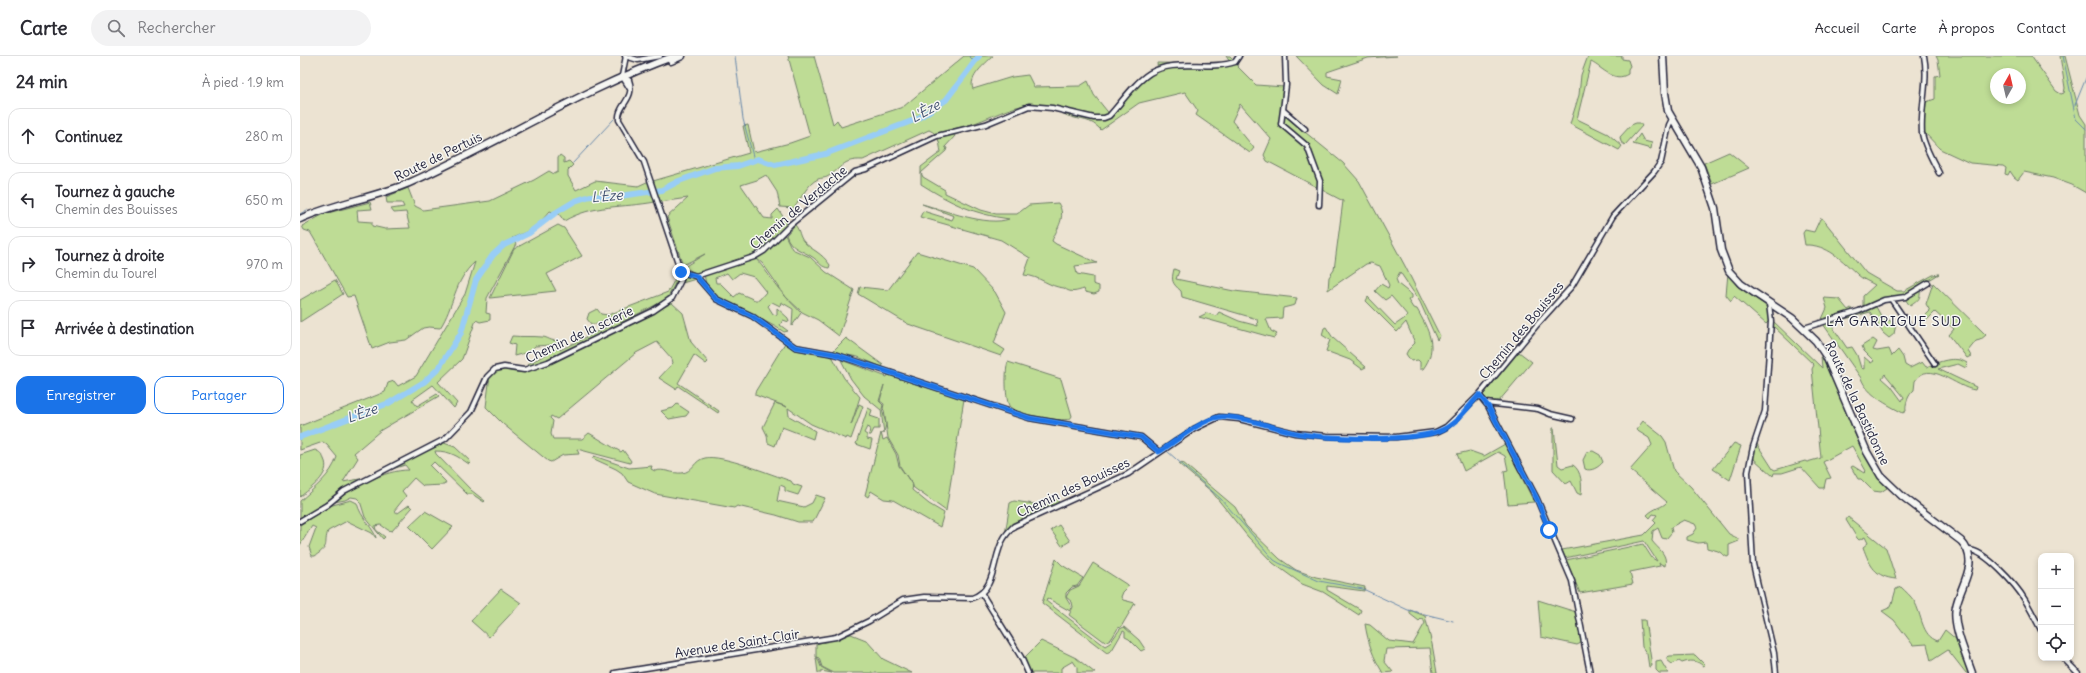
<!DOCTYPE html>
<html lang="fr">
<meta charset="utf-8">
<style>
body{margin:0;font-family:Delius,sans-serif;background:#f2f2f3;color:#2b2b33}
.controls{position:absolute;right:12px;bottom:12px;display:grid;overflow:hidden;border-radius:8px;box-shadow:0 2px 6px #0003}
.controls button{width:36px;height:36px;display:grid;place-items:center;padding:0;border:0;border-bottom:1px solid #e1e1e2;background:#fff;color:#2b2b33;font:20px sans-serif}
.compass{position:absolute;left:1690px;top:12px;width:36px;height:36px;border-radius:50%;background:#fff;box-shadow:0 2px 6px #0003;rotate:8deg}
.stop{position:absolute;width:12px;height:12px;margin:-9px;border:3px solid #1a73e8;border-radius:50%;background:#fff}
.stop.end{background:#1a73e8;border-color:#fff;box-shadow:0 1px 4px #0008}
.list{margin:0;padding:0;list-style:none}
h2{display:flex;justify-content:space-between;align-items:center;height:52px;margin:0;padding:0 16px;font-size:17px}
h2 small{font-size:13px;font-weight:400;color:#7c7c81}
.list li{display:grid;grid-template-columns:26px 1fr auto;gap:12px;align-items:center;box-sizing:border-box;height:56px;margin:0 8px 8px;padding:0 8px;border:1px solid #e1e1e2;border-radius:12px}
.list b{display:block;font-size:15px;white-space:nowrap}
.list p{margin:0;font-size:13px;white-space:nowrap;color:#7c7c81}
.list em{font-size:13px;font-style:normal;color:#7c7c81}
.actions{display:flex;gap:8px;padding:12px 16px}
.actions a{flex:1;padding:9px 0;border:1px solid #1a73e8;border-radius:12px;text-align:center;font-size:14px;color:#1a73e8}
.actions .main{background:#1a73e8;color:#fff}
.icon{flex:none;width:22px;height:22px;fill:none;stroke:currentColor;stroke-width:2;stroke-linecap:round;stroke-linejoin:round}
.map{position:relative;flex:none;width:1786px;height:617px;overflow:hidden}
header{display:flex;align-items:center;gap:24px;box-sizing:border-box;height:56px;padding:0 20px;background:#fff;border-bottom:1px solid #e1e1e2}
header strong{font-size:19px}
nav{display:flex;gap:22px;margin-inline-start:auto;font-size:14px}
.search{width:280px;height:36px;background:#f2f2f3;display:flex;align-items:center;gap:10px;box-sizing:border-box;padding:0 14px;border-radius:22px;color:#7c7c81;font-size:15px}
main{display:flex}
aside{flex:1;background:#fff}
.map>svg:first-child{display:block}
.green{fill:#bedc95;stroke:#707f68;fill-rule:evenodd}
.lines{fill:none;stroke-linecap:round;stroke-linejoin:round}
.stream{stroke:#6989ab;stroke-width:1}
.river{stroke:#98cdf6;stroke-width:6}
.street-casing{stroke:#22223b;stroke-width:7}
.secondary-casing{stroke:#22223b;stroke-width:9}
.street{stroke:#f6f6f2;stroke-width:4}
.secondary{stroke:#f6f6f2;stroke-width:6}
.route{stroke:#1a73e8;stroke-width:5}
.labels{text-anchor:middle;stroke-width:3;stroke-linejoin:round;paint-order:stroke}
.street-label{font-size:13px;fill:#22223b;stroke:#f6f6f2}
.water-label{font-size:14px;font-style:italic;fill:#455573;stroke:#f6f6f2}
.neighbourhood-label{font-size:14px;letter-spacing:1px;fill:#22223b;stroke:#f6f6f2}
</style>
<header>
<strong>Carte</strong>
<div class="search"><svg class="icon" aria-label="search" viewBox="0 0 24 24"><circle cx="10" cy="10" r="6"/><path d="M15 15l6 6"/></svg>Rechercher</div>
<nav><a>Accueil</a><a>Carte</a><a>À propos</a><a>Contact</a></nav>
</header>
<main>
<aside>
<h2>24 min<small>À pied · 1.9 km</small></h2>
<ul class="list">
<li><svg class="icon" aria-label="ahead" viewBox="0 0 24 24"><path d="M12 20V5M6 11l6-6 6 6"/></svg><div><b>Continuez</b></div><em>280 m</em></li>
<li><svg class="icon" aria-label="left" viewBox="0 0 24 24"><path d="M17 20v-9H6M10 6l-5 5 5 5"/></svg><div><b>Tournez à gauche</b><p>Chemin des Bouisses</p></div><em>650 m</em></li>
<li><svg class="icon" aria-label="right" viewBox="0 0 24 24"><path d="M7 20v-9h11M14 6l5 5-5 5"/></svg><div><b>Tournez à droite</b><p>Chemin du Tourel</p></div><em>970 m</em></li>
<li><svg class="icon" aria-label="arrive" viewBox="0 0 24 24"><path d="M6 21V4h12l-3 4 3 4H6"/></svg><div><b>Arrivée à destination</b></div></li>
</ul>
<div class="actions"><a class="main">Enregistrer</a><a>Partager</a></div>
</aside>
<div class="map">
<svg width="1786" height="617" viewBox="0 0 1786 617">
<rect width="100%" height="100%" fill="#ece3d2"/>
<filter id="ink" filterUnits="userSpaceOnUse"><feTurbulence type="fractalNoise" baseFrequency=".025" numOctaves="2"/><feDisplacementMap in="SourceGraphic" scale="8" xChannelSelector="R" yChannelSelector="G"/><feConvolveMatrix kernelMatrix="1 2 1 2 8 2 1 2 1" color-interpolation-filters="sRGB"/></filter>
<g filter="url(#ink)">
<!-- green -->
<path class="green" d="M488,0H514L533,68L537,64L541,71L603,51L664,0H693C685,8 668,21 673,33L712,21L728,19L734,31L780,30L788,25L794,39L811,60L842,25L858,15L857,7L925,8L930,6L926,0H930L938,8L937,10L956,29L984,31L982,49L984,59L1043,107L1059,125L1105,210L1140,280L1137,284L1120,246L1100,216L1096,223L1098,228L1112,239V242L1108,244L1113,252L1117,253C1128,273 1139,292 1123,313H1120V306L1118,304L1111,305L1106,298L1108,294L1115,287L1106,266L1097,276L1066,245L1068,241L1095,269L1108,260L1091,240L1085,244L1075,235L1081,228L1088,232L1089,229L1080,210L1071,207L1066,208L1028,234L1029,221L1034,214L1043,145L967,105L964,99L971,83L940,48L932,65L954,92L950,97L896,59L898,55L885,36L839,47L801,74C790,62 782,65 768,60C762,58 756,52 750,50C715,41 685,69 652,73L655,80L645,91L647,92L646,95L621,117L623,121L645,134V137L681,154L696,158H717L729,149L758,147C767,161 757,172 752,185L756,188L797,207L775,210L777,218L793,221V228L799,230V236L794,238L785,236L784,233C777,235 771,238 764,232C749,231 740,220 724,219L730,202L701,184L620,161L623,155L652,164L654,160L622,148C644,154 688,171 709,163C673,158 651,147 621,128V111L641,96C639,86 639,78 629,74L563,104C541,103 543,112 527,121C525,122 521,122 518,123C507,128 501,143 494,152L480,151L477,136L466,119L457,124L441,129L464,162L472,163V159L478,153L488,168C479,180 466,194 452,199C466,212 473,228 486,241C491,247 496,251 501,257L492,270L493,253L481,246L480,250L472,246L468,250L473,258L477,259V252L488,262L489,266L483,264L480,269L488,275L484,276C464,262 419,248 407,230C405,226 405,222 404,218H397L384,211L405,198L383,209L367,161L388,142L360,146L353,125L449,97L443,70L448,69L454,96L490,87L510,80ZM427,217L432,223L440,217L454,221L466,236L459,244H455L439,237L434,241L420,227H416L415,222Z
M996,0H1097L1068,2L1027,16V20L1042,23L1038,38L1024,29Z
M1288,0H1322V3L1328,4L1330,10L1328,13V18C1314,27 1303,12 1291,6L1277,63L1308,78L1322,90L1319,94L1270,68L1279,39L1281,19Z
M1636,0H1731L1756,35L1761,38L1764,37L1765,32L1760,0H1765L1780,59L1786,68V137L1772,129L1753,122L1724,116L1718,124L1714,121L1710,115L1708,119L1705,118L1706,112L1703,110L1670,107L1640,93L1624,76V53L1626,46L1635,43V20L1640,19L1638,4ZM1696,18H1720V42H1696Z
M1336,67H1340L1342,70L1325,89L1321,86L1320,81L1331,69Z
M1340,78L1344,85L1352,87L1351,93L1333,88Z
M1429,96L1449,112L1412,128L1404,107Z
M260,99L264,102V107L269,105L273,109L268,114V120L276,134L295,125L338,130L349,125L355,146C323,152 293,148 264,165L259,158L250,155L235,172L212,182L216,188L187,242L186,257L190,258V264L180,266L176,264L162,303L138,326L157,347L154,352L133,329L112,344L117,350L137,338L139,340L81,374L54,397L58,402L43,426L65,422V424L47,432L0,463V445C14,432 31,420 37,401L27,389L23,386L0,394V370L85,336L88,327L94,325L98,330L116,320L122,310L165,238L175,206C154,224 154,251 140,272L129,271L123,272L106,284L90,286L72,293L54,240L47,241L13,181L10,176L4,174L2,170L24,158L70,146L72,153L57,154L58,165L72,166V170L85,173L110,172L106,156L94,157L91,153L104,151L102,147H87L86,141L108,132L115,150L123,154L190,145L234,124L249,115L254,118L258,116V102Z
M1522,162L1566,217L1597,235H1604L1633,219L1639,218L1621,229C1619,243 1622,242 1610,250L1603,240L1574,247L1581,260L1596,268L1594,278L1589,282L1583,277L1570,256L1534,266V273L1547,292L1552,291L1557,299L1561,312L1564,313V301L1571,307L1574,305L1564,295L1562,290L1573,283L1577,286L1573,294L1577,295L1589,293L1592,300L1598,294L1603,301L1605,309L1610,312L1622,306L1626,311C1639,306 1654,299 1667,307L1666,312L1658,308L1638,313L1676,331L1675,334C1656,332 1629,302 1615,325L1614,334C1608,339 1605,348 1606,355L1603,357C1588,349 1567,339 1561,322L1523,268L1522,263L1527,252L1524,242L1539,243L1548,254L1551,252L1553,260L1563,256V240L1575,229C1570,226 1562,223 1558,219C1543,205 1527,188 1505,189L1503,177L1505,174L1514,176L1520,163ZM1585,318L1604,341L1602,345L1591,330L1582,322Z
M258,169L264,172L282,200L247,218L256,235L190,242L214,193Z
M495,169C500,174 499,181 504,186C513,195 521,196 530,209L529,212C521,211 520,207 514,202C503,194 491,194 486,179Z
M485,179L492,193L510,201L526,216L554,234L539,280L518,264L502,256L486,241L463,208L456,202Z
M617,196L673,213L695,236L706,256L694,287L705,294L701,300L608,268L558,238L560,231L588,234Z
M874,213L879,215L876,223L934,235L997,242L995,249L983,252L982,262L966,263L971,275L977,278L974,282L899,261L907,257L916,260L919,256L939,265L958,270L957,263L882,241L881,235C872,227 871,225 874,213Z
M1428,217L1437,230L1465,249L1469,256V265L1466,268L1434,240L1431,245L1426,239Z
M386,219L395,222L396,223L382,227L383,221Z
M376,221L378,222L367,243L247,305L229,311L228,308L247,298L251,289L235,290L229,296L214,300L215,289L209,287L212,280C222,281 232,280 242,281C248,281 251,286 257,284L260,294L314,267L311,261L297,268H291L287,263L289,257L297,253L301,258L308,259L368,236Z
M35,224L43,238L0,266V244Z
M1633,227L1686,279L1680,284L1676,285L1668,295L1671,300L1667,302L1649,279L1654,273L1635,256L1626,265L1624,261L1630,255L1626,248Z
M372,247L383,257L391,286L408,306L406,308L394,299L378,327L419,355L418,357L378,330L376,333L359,322L373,307L372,303L357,286L336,297L257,363L251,360L250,362L253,365L251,378L253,383H282L289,377L321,396L323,394L331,405L330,407L277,393L279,398L263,399L251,406L248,405L203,368L186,351L190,319C203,308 204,316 218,316C225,317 231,314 238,312Z
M1472,264L1522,312L1521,300C1545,343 1554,394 1587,432L1581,436L1573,435L1561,423H1558L1551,411L1553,410L1564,417L1566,415L1552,390L1523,406L1531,422L1526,423L1524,432H1520L1501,411L1482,417H1474L1473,420L1454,403L1453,400L1457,388L1473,413L1475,414L1505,405L1507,406L1521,402L1512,313L1514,309L1472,269Z
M1026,271L1033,282L1066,311L1062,313L1050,304L1026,295L1030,284L1022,279L1024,272Z
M546,282L583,309L582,311L558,301L532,296Z
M485,287L506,296L532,300L544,322L560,341L551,369L559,348L563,350L551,383L547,381L546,383L511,368L488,352L489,360L515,375L513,383L482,371L475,390L468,387L467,379L463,371L475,347L487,351L455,339V336Z
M1219,296L1232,306L1199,345H1189L1183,339Z
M541,304L587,321L588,319L664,343L646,455L614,432L600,410L598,399L588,382L584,354L583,353L584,348L580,345L584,329L579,345L583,349L582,353L586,368L584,378L581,354L564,340L551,323Z
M708,306L761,323L772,360L770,363C760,366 718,359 710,351C705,346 705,312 708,306Z
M377,348L389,356L386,360L369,363L361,355L373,352Z
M568,352L572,354L570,360L579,363V373H574L571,379H569L570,372L567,371L564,377L567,379V383L572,384L570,393L556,388Z
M1343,365L1362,380L1366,386L1374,415L1391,431L1429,478L1437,482L1439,485L1429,489V500L1427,501L1418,495L1407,492L1406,486L1398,487L1387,484V481L1393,478L1397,472L1395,468L1384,464L1371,471L1372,476L1366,483L1362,482L1358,472L1353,475L1352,485C1358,493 1368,498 1365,510L1359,507L1360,510L1330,516L1333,528L1280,537L1266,504L1343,488L1352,502L1357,505L1344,485L1265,502L1262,494L1344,479L1356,467L1353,464L1357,459L1353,458L1350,462L1347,459C1355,451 1362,452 1367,446L1330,414L1352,389L1349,382L1336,374Z
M1253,372H1254L1258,409L1262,412L1273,409C1282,415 1282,429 1281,439L1277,437L1271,425L1266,428L1253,414Z
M581,377L583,384L587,382L596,398L599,410L613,429L612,434L629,448L644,457L640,471L593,444L584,443L571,435L568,441L565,439Z
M144,387L155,391L171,406L169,408C157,400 150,395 135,395L136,398L171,434L185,445L184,446L172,438H167L134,406L130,410L146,426L144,429L123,430L114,422L102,435L106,440L94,455L98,457L109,449L112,452L92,475L88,474L81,469L75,470L76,474L85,481L83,483L65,461L60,445L57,442L51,441L45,444L34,446C54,431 84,414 109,414L105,409L86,415Z
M1434,387L1441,390L1430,424L1413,413Z
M1205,388L1234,446L1208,448L1204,415L1208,414L1205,400L1198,396L1164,415L1157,398L1170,395L1184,400Z
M15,394C20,396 22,398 24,403C32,419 10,432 0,441V399Z
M1293,395L1300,399L1303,406C1299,411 1291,416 1285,413L1283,404L1287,396Z
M294,400L329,412L352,410L351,413L355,415C363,412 373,418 382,417C393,416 394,404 405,402C422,398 472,419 491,425L493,428L502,431L498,439L485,435V431L480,429L477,445L504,451L512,447L516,439L525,442L513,466H498L476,459L437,450L434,452L355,438L328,426L322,417L316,413L292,402Z
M882,406L935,451L946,470L980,503L996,514L1016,521L1065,531L1064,535L1027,530V534L1061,554L1059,559L1023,536L1002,528L973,507L948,481L912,436L879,408Z
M756,443L759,446L714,467L705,479L710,447L714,445L741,449Z
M51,444L57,447C60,461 75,474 76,482L72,477L47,465L28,475C23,489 31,489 15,500H12L9,491L16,472L12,470L0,489V469L29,450Z
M125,455L153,471L132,493L109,470Z
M1548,461L1586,492L1596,523C1575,521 1570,510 1563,491L1568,487L1565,481L1559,484L1557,482L1546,464Z
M759,469L770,485L762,490L751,474Z
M756,503L762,509L783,522L777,530L772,531L766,537V542L771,550L770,555L747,542L746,545L805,590L810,587L820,573L824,571L839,584L845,593L841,595L829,583L825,581V576L823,575L812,594L807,597L742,547Z
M793,507L829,530L823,536L821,541L823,544L835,547L821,571L818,572L812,582L805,586L769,559L773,551L772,546L766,541L770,534L779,530Z
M1601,531C1605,535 1611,540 1614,545C1622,558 1621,580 1638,585L1645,574L1657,584H1659L1670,617H1666L1648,594L1631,605L1627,588L1613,589L1594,564L1582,555L1591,551L1596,533Z
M201,533L221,547L189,581L171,565Z
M1238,544L1276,556L1281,587L1277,589L1241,581Z
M1110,554L1125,560L1132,588L1137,617H1133L1130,592L1086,593L1084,605L1093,616L1083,617C1073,601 1068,587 1065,568L1070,569L1089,585L1113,588L1125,567L1122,562L1119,565L1110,558Z
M1340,564H1345L1352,610L1349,611L1347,598L1342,591Z
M551,578L566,584L583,603L612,617H534L522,611L519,602L516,601V588Z
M741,585L776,602L795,617H777V611L773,605L761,612V617H729L724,602Z
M1395,599L1405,609L1403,610C1397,604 1390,604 1382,607L1379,605L1372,608L1367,604V601L1370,600Z
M516,602L518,603L521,611L532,617L521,615V617H518Z
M1361,605L1368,617H1359L1356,614V606Z"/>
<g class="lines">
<!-- stream -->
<path class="stream" d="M435,0L443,63L454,104
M669,0L674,5
M1763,0L1776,63L1786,73
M1775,49L1786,22
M273,107L314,63
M0,158L7,154
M867,395L921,443L974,504L979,507L1019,525L1063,533L1108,554L1153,565"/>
<!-- river -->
<path class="river" d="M0,381L89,347L124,326L138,313L161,277L176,224L193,199L204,189L229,177L255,157L275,145L290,140L313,141L362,134L379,125L415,112L438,110L458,103L475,109L525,98L617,63L646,44L679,0"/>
<defs>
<path id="street" d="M325,0L338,4L360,0
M326,0L322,20L330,33
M985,0L986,29L983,54L1005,73
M1624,0C1629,25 1620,51 1622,77C1624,90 1633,105 1639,117
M983,54L981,68L1007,90L1020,125L1019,149
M381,216L396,220L416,243L452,260L495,291L534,298L729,362L841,381L859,396
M396,220L454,201L464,195L491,168L555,116L566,113L637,80L686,68L729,50L752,52L794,62H804L809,60C822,46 834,27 850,17C875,2 908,15 935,6L939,0
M1591,243L1635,308
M1469,247L1471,265L1465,355L1453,391L1448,416L1453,508L1474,597L1476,617
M1504,272L1559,255L1584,244L1605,241L1628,227
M1179,339L1188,350L1237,443L1272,525L1290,617
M1186,347L1238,353L1250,358L1272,363
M0,465L27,449L44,435L145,383L171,356L187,321L195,313L204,311L224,314L248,306L353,255L372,242L381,224V216L344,106L319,64C317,49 336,43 329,24L322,21
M1668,494C1684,493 1717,530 1725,544C1731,554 1736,564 1741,574
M682,538L721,601L728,617
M1763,602L1778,617
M315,617L536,581L569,565L603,544L624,541L672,542C697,534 692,501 704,482C707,477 710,474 714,470L828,418L894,373L919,361L939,363L995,377L1027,380L1096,381L1136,376L1146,371L1179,339L1236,270L1272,230L1313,160L1354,116L1361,106L1369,69L1372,63"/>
<path id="secondary" d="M1363,0L1365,37L1368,55L1401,111L1415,152L1421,194L1429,215L1441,228L1492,262L1516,285L1526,300L1567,396L1581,420L1602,440L1661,485C1681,506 1660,529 1656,551C1652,569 1666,599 1672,617
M371,5L382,0
M0,163C35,147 74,142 109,127C199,87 282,33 375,0"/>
</defs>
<!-- street casing -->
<use href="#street" class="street-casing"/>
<!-- secondary casing -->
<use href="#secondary" class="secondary-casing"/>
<!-- street -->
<use href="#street" class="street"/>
<!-- secondary -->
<use href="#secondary" class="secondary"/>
</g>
</g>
<g class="lines" filter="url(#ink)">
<!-- route -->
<path class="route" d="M381,216L396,220L416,243L452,260L495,291L534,298L729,362L841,381L859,396C875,386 901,364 919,361C937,359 972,371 991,376C1022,383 1116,387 1144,373C1158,366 1169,350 1179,339L1188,350L1237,443L1249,474"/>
</g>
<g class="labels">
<!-- street labels -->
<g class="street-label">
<text transform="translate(138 100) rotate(-26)" y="5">Route de Pertuis</text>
<text transform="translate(498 151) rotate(-40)" y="5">Chemin de Verdache</text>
<text transform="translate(1221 274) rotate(-50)" y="5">Chemin des Bouisses</text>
<text transform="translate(279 278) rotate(-25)" y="5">Chemin de la scierie</text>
<text transform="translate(1558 347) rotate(65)" y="5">Route de la Bastidonne</text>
<text transform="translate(773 431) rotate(-25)" y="5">Chemin des Bouisses</text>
<text transform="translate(437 587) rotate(-9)" y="5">Avenue de Saint-Clair</text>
</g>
<!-- water labels -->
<g class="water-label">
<text transform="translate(625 55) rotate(-29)" y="5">L'Èze</text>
<text transform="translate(307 140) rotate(-5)" y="5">L'Èze</text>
<text transform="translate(62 357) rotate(-20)" y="5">L'Èze</text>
</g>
<!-- neighbourhood labels -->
<g class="neighbourhood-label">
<text x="1594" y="270">LA GARRIGUE SUD</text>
</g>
</g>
</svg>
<div class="controls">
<button>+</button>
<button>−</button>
<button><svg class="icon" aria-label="locate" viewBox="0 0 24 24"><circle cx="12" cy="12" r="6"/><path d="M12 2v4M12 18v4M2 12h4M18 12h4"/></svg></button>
</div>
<svg class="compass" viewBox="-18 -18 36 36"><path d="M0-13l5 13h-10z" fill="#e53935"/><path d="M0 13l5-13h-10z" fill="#7c7c81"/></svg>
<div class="stop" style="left:1249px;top:474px"></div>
<div class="stop end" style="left:381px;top:216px"></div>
</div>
</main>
